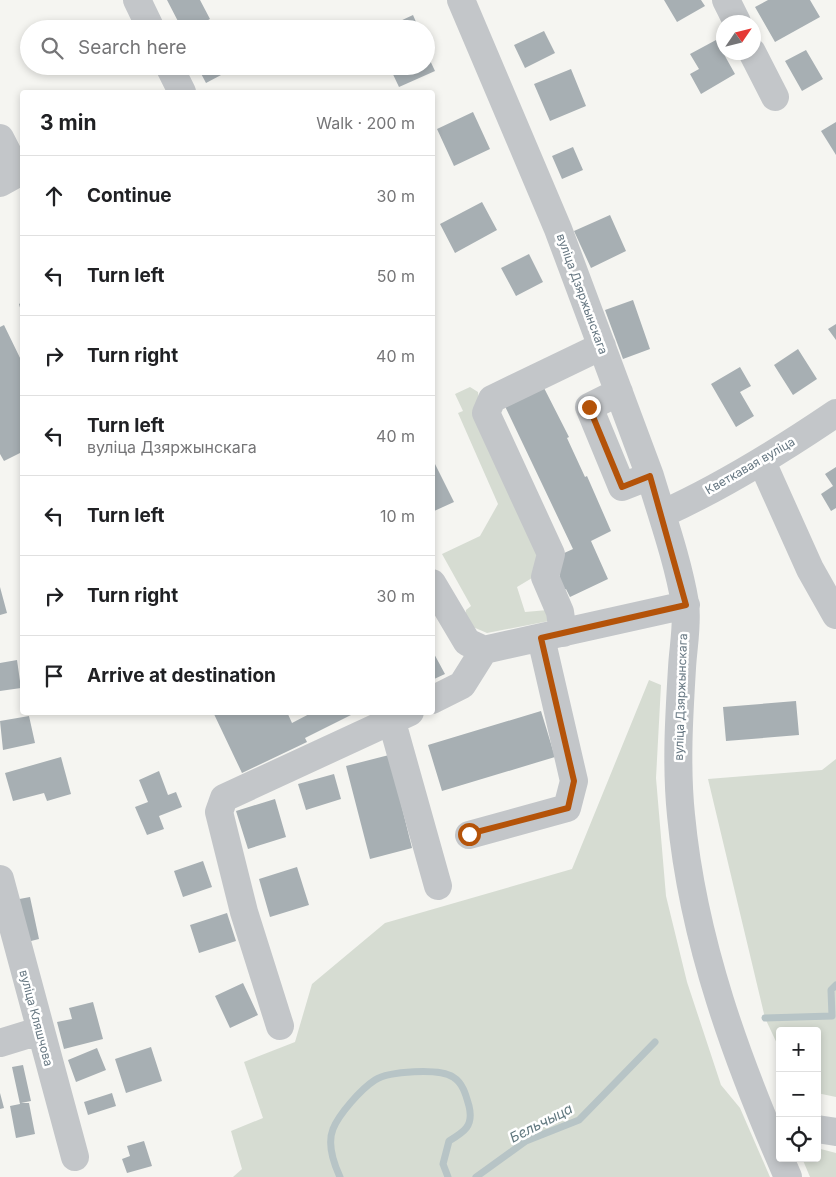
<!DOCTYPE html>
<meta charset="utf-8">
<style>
body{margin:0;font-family:Inter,sans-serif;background:#f2f2f2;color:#202124}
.controls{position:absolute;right:15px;bottom:15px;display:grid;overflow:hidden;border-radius:5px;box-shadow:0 2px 8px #0003}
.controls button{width:45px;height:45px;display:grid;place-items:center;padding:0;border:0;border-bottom:1px solid #e0e0e0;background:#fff;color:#202124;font:25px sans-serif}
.compass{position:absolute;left:716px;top:15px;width:45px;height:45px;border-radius:50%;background:#fff;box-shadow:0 2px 8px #0003;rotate:55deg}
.stop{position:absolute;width:15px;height:15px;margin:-11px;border:4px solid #b45309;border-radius:50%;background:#fff}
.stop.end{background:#b45309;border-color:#fff;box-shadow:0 1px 5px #0008}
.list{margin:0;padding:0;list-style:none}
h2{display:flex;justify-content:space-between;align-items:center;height:65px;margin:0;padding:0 20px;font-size:21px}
h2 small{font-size:16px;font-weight:400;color:#757577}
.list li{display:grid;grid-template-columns:32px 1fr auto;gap:15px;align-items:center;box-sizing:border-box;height:80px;padding:0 20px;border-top:1px solid #e0e0e0}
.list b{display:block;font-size:19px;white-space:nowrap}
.list p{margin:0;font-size:16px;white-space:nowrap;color:#757577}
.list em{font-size:16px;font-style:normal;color:#757577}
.icon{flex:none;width:28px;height:28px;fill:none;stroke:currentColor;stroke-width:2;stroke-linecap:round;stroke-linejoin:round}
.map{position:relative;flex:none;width:836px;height:1177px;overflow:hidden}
.search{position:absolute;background:#fff;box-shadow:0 2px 8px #0003;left:20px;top:20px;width:415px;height:55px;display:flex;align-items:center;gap:12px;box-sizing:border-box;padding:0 18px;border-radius:28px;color:#757577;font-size:19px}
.panel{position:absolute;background:#fff;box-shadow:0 2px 8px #0003;left:20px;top:90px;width:415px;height:625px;border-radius:5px}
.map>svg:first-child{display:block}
.green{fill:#d6dcd2}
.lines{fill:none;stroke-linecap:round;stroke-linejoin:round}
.stream{stroke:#b7c4c6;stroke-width:7}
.building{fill:#a7afb3}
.minor{stroke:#c3c6c9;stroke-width:28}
.route{stroke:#b45309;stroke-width:6}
.labels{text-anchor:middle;stroke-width:5;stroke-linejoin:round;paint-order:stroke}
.street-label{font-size:12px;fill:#657681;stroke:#fff}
.water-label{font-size:14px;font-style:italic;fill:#61787f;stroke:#fff}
</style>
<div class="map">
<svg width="836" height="1177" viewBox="0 0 836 1177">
<rect width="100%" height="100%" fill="#f5f5f1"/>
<!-- green -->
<path class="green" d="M470,387L478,392L480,415L544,553L537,575L517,587L525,612L548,610L549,621L487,633L473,627L465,618L466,610L471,606L442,554L480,536L498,504L458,413L463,411L455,394Z
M649,680L661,685L656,778L666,896L687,982L721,1085L740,1108L770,1177H233L242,1169L231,1131L263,1118L244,1062L295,1042L312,984L385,923L572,869Z
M836,759V1097L817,1093V1031H780V1050L765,1018L708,779L822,770Z
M817,1148L836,1153V1177H810L802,1158H817Z"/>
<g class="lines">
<!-- stream -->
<path class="stream" d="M765,1018L832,1016L831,990L836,985
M340,1177C334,1164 327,1144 333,1129C339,1114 361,1089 375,1080C389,1071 439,1068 453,1077C463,1083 466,1095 469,1106C474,1126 464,1132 449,1141L443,1164L448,1177
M476,1177L526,1141L579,1120L655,1042"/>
</g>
<!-- building -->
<path class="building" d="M167,0H200L210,19L192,29H182Z
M664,0H701L705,6L677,22Z
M768,0H810L820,17L775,42L755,7Z
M413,15L419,29H383Z
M544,31L555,53L525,68L514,45Z
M716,40L735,74L701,94L690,74L699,69L690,54Z
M806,50L823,79L802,91L785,61Z
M426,52L435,71L399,87L389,66H426Z
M102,66H115L105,71Z
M197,66H238L206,83Z
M571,69L586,106L550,121L534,84Z
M473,112L490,149L454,166L437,129Z
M836,122V155L821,131Z
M573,147L583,170L562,179L552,156Z
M482,202L497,230L455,253L440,224Z
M610,215L626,251L591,268L574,231Z
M529,254L543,282L516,296L501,268Z
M633,300L650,349L623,359L605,310Z
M22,302V315L19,304Z
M836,324V340L828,329Z
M4,325L22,362V452L4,461L0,454V327Z
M798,349L817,379L793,395L774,365Z
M740,367L751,386L740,392L754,416L736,427L711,384Z
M542,384L569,437L567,438L585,477L587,476L611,531L591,541L608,579L570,597L566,589L554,594L549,582L560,576L551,559L573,549L503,402Z
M432,458L454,502L432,512Z
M836,467V508L831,511L821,494L833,486L825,474Z
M0,587L7,613L0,615Z
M432,650L445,674L432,680Z
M17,660L21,688L0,691V663Z
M796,701L799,735L726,741L723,707Z
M541,711L555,757L442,791L428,745Z
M213,712H287L292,723L313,712H357L305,738L307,742L242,773Z
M29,716L35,743L3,750L0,721Z
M389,755L412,848L370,859L346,766Z
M61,757L71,794L47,801L44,793L13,801L5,773Z
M159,771L168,795L176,792L182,807L159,816L164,829L147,835L135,807L148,802L139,780Z
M334,774L341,799L306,810L298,784Z
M275,799L286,837L248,849L236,811Z
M203,861L212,887L183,897L174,871Z
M297,867L309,905L270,917L259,879Z
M30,897L39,939L23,943L14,900Z
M227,913L236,941L199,953L190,925Z
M243,983L258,1015L230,1028L215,996Z
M93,1002L103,1039L64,1049L57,1022L72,1019L69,1008Z
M151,1047L162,1081L126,1093L115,1059Z
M97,1048L106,1070L76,1082L68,1060Z
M23,1065L31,1101L21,1103H29L35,1134L16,1138L10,1106L20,1104L12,1067Z
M0,1093L4,1108L0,1109Z
M112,1093L116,1106L88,1115L84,1102Z
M144,1141L152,1166L127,1173L122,1159L130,1156L127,1146Z"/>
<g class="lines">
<!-- minor -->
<path class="minor" d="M137,0L151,29
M461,0L558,229L650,476C662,516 678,561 685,603C688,623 683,648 682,668C679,717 676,766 681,815C693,942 737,1061 788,1177
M726,0L737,22
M752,52L775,97
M169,66L182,92
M0,138L18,173L0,183
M619,392L589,407L622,487L650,476
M762,462L810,569L836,615
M662,514C724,486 780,451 836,413
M432,583L467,642L484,650
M563,633L560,612L545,577L551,554L486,413L492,399L602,346
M432,700L462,685L484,650L686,605
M387,712L392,722L438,886
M469,835L567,808L574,781L541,638
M0,879L75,1157
M280,1026L244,912L219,812L224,798L410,712
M0,1043L39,1031
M817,1129L836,1132"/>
</g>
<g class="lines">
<!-- route -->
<path class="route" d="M469,834L568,808L574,781L541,638L686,605L650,476L622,487L589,407"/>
</g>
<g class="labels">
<!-- street labels -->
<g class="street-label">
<text transform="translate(582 294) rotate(70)" y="4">вуліца Дзяржынскага</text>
<text transform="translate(750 466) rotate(-30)" y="4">Кветкавая вуліца</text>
<text transform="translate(681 697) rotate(-88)" y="4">вуліца Дзяржынскага</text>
<text transform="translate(36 1018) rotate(75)" y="4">вуліца Кляшчова</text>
</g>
<!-- water labels -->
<g class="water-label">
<text transform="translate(541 1123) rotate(-27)" y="5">Бельчыца</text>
</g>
</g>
</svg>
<div class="controls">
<button>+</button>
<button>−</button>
<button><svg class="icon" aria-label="locate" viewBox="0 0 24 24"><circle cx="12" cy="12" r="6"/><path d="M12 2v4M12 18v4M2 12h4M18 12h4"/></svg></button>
</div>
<svg class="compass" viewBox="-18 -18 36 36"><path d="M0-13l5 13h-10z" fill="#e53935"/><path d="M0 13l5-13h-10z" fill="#757577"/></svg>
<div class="stop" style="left:469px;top:834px"></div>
<div class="stop end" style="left:589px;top:407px"></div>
<div class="search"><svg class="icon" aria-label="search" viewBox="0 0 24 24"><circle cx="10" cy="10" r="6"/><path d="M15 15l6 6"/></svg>Search here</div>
<section class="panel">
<h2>3 min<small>Walk · 200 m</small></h2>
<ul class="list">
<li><svg class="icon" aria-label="ahead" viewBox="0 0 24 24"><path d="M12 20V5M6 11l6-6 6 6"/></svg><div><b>Continue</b></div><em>30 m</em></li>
<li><svg class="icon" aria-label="left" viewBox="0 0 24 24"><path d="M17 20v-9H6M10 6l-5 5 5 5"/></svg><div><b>Turn left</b></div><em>50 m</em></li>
<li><svg class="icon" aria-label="right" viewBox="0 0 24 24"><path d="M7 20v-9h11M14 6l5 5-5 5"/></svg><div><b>Turn right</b></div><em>40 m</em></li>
<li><svg class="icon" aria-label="left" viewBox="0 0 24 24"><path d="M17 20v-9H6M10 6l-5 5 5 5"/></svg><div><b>Turn left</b><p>вуліца Дзяржынскага</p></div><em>40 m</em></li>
<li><svg class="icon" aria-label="left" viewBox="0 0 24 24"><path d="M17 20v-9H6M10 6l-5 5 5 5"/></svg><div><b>Turn left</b></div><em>10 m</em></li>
<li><svg class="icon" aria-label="right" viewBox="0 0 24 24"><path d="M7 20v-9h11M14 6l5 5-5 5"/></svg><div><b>Turn right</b></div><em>30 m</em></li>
<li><svg class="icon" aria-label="arrive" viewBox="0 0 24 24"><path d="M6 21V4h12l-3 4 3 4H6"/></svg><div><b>Arrive at destination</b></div></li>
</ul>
</section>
</div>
